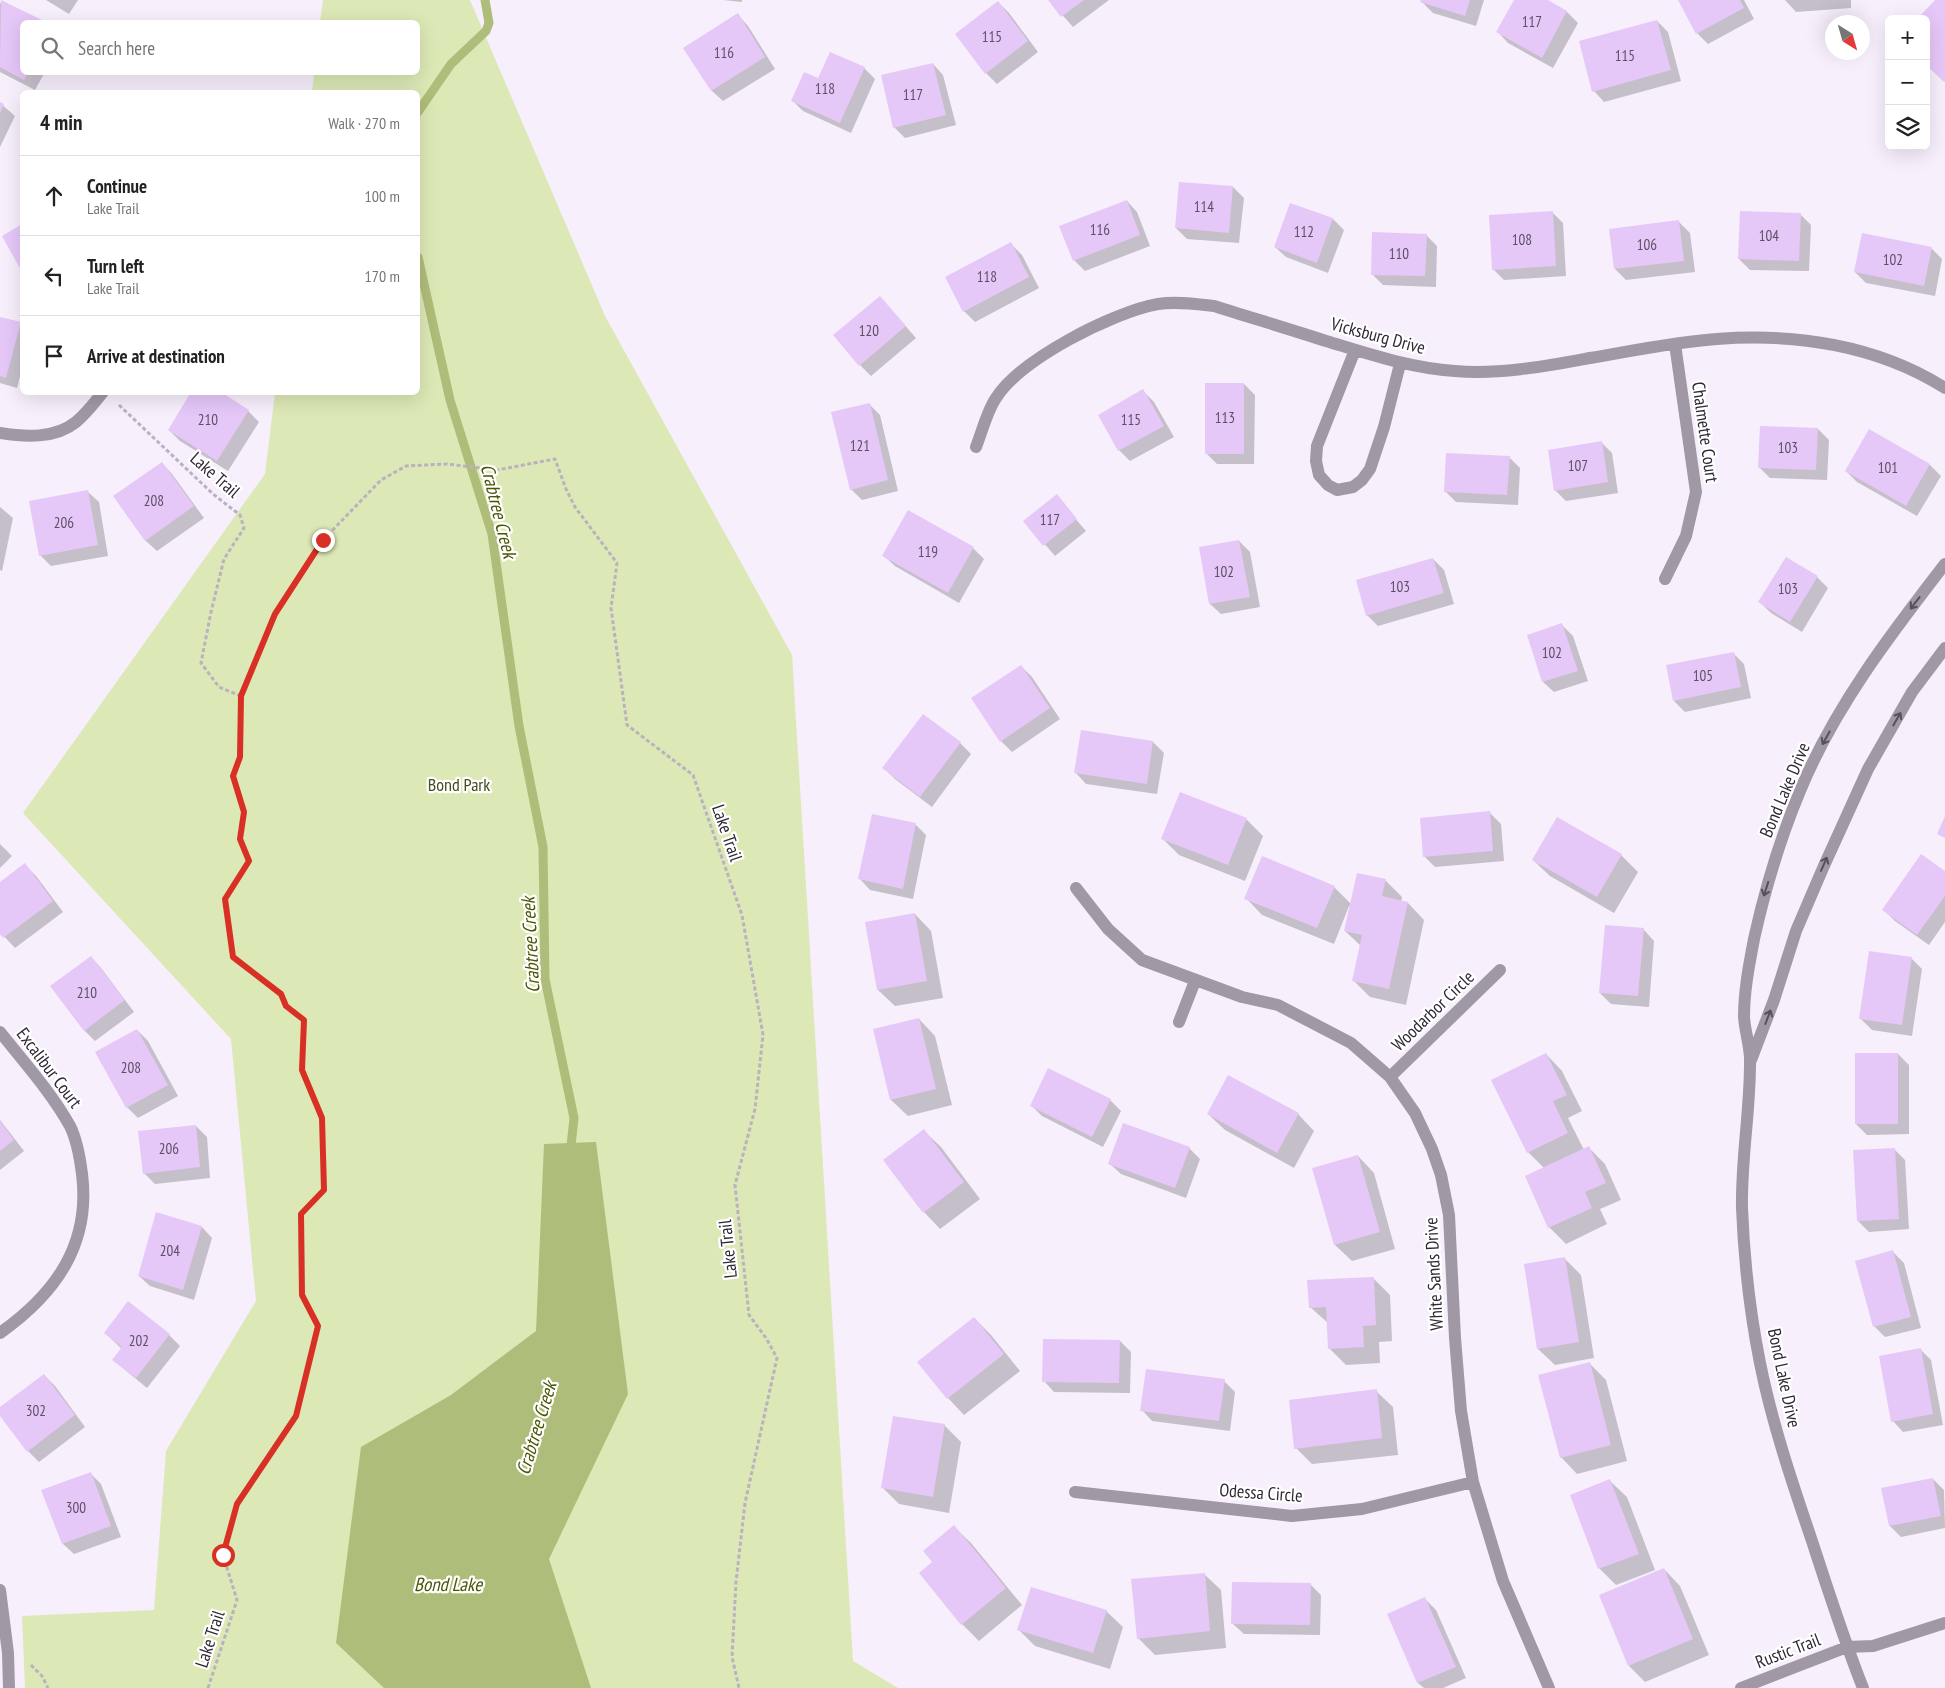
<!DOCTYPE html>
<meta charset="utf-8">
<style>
body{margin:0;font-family:"PT Sans Narrow",sans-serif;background:#f6f6f6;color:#222}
.controls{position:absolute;right:15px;top:15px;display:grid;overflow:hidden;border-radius:8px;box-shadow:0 5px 20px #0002}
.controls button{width:45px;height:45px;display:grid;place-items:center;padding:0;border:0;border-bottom:1px solid #e0e0e0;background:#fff;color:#222;font:25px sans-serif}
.compass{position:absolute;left:1825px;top:15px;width:45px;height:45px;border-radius:50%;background:#fff;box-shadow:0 5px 20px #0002;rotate:143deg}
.stop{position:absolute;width:15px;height:15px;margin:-11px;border:4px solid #d93025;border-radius:50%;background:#fff}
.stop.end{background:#d93025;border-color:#fff;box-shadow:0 1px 5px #0008}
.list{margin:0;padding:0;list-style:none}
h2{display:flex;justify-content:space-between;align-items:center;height:65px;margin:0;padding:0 20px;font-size:21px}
h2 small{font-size:16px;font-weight:400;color:#767676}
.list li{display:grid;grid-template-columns:32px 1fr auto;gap:15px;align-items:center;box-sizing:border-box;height:80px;padding:0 20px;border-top:1px solid #e0e0e0}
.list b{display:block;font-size:19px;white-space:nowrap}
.list p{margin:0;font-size:16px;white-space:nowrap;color:#767676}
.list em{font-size:16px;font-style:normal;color:#767676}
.icon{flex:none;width:28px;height:28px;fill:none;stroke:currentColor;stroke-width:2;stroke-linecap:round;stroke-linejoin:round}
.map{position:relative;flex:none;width:1945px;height:1688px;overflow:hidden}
.search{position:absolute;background:#fff;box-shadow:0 5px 20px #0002;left:20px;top:20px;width:400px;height:55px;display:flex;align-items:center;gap:12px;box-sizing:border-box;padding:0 18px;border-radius:8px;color:#767676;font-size:19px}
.panel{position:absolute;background:#fff;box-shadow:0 5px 20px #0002;left:20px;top:90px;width:400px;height:305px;border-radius:8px}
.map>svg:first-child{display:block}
.green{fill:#dce8b5}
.water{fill:#afbd7a}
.shadow{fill:#0003}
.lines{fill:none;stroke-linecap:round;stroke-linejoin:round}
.stream{stroke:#afbd7a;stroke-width:9}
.building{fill:#e5c7f8}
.path{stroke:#bab2be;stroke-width:3;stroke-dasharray:4 2.5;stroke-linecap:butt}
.street{stroke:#a098a5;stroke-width:12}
.oneway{stroke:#574f5c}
.route{stroke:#d93025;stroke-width:6}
.labels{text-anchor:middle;stroke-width:4.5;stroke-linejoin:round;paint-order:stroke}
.number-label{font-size:15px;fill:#5d5065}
.street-label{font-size:18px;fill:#302834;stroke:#fff}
.park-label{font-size:18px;fill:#444d1b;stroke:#fff}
.water-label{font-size:19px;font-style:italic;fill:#4b5605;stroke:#fff}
</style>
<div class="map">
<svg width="1945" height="1688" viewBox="0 0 1945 1688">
<rect width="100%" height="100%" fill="#f7effc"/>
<!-- green -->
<path class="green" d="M323,0H470L605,316L792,655L853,1661L898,1688H25L22,1616L154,1610L166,1451L256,1301L231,1039L23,813L265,474L275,393L418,392V92H312L314,73L418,72V22H320Z"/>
<!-- water -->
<path class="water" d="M596,1142L628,1394L549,1559L591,1688H384L336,1643L361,1447L451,1395L536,1331L544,1144Z"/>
<!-- shadow -->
<path class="shadow" d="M46,0H78L69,14Z
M723,0H742V2Z
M1049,0H1109L1073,27Z
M1422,0H1484L1476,26L1433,13L1422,2Z
M1515,0H1545L1567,12L1578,23L1553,68L1508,43L1498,32Z
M1679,0H1744L1754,19L1708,44L1697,33Z
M1851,0V8L1796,12L1785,0Z
M2,1L43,22H22V72H45L35,90L0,72V4Z
M998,2L1009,13L1038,52L997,84L986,73Z
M738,15L748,26L775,69L723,101L712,91L685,48Z
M1657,21L1668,32L1681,81L1604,102L1594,91Z
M933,64L943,75L956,125L905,138L894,127Z
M864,68L875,79L851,133L803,111L792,100L819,80Z
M0,103L15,116L0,147Z
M1233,187L1244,198L1239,243L1187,239L1176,228Z
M1127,201L1137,212L1150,246L1085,271L1074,260Z
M1290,204L1333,219L1344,230L1328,273L1286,257L1275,247Z
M1552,212L1563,223L1566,276L1504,280L1493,269Z
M1800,214L1811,225L1809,271L1750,270L1739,259Z
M1679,222L1690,233L1695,272L1626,280L1615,269L1611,230Z
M22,226V269L4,236Z
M1426,235L1437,246L1436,287L1383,285L1372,274Z
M1011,244L1022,255L1039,288L975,322L964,311Z
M1931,248L1942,259L1935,296L1866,283L1855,272Z
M880,297L916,338L871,376L860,365Z
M0,318L22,325V368L17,388L0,383Z
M1244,384L1255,395L1254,464H1217L1206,453Z
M1143,391L1154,402L1174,437L1130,461L1119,450L1100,416Z
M869,404L880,415L898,491L862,500L851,489Z
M248,411L259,422L228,471L180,441L169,430Z
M1818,429L1829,440L1827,480L1770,478L1759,467Z
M1869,431L1930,465L1941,476L1917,516L1857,482L1846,471Z
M1601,442L1612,453L1618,493L1566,501L1555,490Z
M1509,457L1520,468L1518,505L1456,502L1445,491Z
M162,463L172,474L204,518L157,551L146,541L115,497Z
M88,492L99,502L108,556L51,566L40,555Z
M1056,496L1086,531L1055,556L1025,521Z
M0,507L13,518L2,571L0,570Z
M1239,541L1250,552L1260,607L1221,614L1210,604Z
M973,548L984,559L959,603L895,566L884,556Z
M1433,559L1444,570L1454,604L1378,626L1367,615Z
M1787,559L1817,577L1828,588L1802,632L1771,613L1760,602Z
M1562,625L1573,636L1588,681L1554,692L1543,682L1528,636Z
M1733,653L1744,664L1751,698L1685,712L1674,701Z
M1021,666L1032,677L1060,719L1012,752L1001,741Z
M923,716L960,743L971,754L932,807L895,779L884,768Z
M1153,742L1164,753L1157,794L1086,784L1076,773Z
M1490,813L1501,824L1504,861L1435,867L1424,856Z
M1246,819L1263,836L1245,881L1179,855L1163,839Z
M915,824L926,835L913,899L870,890L860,879Z
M0,844L12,856L0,868Z
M1621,855L1638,872L1614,913L1550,876L1533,860Z
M25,865L36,876L63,912L15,948L0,932V884Z
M1945,873V922L1929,945L1895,921L1884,910Z
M1358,874L1386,881L1402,897L1401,902L1408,903L1424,920L1406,1005L1370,997L1353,980L1361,946L1345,931L1350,906H1349L1334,944L1262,915L1246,898L1334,887L1351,904Z
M915,914L931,931L943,998L895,1006L878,990L866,923Z
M1644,930L1654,941L1649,1007L1611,1004L1600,993Z
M91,957L101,968L134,1012L95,1041L84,1030Z
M1911,958L1922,969L1912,1036L1872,1030L1861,1019Z
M919,1019L935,1036L952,1105L908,1116L891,1100L875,1030Z
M137,1030L148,1041L178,1096L138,1118L127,1107Z
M1546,1054L1562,1071L1582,1111L1568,1118L1584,1150L1589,1148L1605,1164L1621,1200L1600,1209L1607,1224L1566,1244L1549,1227L1544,1168L1528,1152L1493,1080Z
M1898,1054L1909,1065V1134L1867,1135L1856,1124Z
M1110,1100L1121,1111L1103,1147L1042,1116L1031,1105Z
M1208,1114H1298L1314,1131L1294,1168L1225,1130Z
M0,1120L24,1151L0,1170Z
M196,1126L207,1137L210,1178L155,1184L144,1173Z
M924,1131L941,1147L980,1199L940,1229L924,1212Z
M1189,1148L1200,1159L1186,1198L1121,1174L1110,1164Z
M1894,1149L1905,1160L1909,1229L1869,1232L1858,1221Z
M1358,1156L1374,1173L1395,1249L1352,1261L1335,1245Z
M202,1227L212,1238L194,1300L150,1286L139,1276Z
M1893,1252L1904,1263L1921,1328L1885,1337L1874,1326Z
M1565,1259L1581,1275L1594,1358L1555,1365L1538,1349Z
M1374,1279L1390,1295L1392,1341L1379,1342L1380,1363L1346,1365L1329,1348L1328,1323L1310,1307Z
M128,1303L169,1335L180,1346L147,1388L113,1360L122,1349L105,1333Z
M974,1318L991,1335L1020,1371L964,1415L948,1398Z
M1120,1341L1131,1352L1130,1393L1054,1392L1044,1381Z
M1920,1349L1931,1360L1943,1425L1903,1432L1893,1421Z
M1589,1363L1606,1380L1627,1461L1577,1474L1561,1457Z
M44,1375L55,1386L85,1427L39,1462L28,1451L0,1414V1408Z
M1224,1381L1235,1392L1230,1431L1152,1421L1142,1410Z
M1376,1391L1393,1407L1398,1455L1312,1464L1296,1448Z
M944,1425L961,1442L949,1513L899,1504L883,1488Z
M90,1473L101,1484L121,1537L74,1554L63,1544Z
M1933,1479L1944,1490L1945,1528L1901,1537L1890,1526L1883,1489Z
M1610,1481L1627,1497L1655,1570L1616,1585L1600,1569L1571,1496Z
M954,1527L971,1543L1022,1605L979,1641L962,1624L920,1573L934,1562Z
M1664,1569L1680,1586L1709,1655L1645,1682L1629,1666Z
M1204,1574L1221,1590L1226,1648L1155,1655L1138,1638Z
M1310,1584L1321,1595L1320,1635L1244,1634L1233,1624Z
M1425,1599L1436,1610L1466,1678L1443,1688H1424L1418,1683L1389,1614Z
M1106,1611L1123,1627L1110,1669L1035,1646L1019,1630Z"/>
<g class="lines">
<!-- stream -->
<path class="stream" d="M418,112L451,64L486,31L489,23L485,0
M418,257L450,400L492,534L519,726L543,847L545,979L574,1118L570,1155"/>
</g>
<!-- building -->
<path class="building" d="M1,0L46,22H22V72H28L24,80L0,67Z
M1048,0H1084L1061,17Z
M1421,0H1470L1465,16L1420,2Z
M1514,0H1548L1567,11L1542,58L1496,32Z
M1678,0H1740L1744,8L1696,34Z
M1935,0H1945V81L1944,82L1926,65V19H1917Z
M998,1L1028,41L985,74L955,34Z
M738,13L765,57L711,91L683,48Z
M1657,20L1671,70L1592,92L1579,41Z
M830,52L865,67L840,123L791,101L804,72L818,78Z
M933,63L946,115L893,128L881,75Z
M0,102L4,104L0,113Z
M1179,182L1233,186L1229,233L1175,228Z
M1127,200L1140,235L1073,261L1059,226Z
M1290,203L1333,218L1317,263L1274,247Z
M1553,211L1556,266L1492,270L1489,215Z
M1740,211L1801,213L1799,261L1738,259Z
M1679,220L1684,261L1614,269L1609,229Z
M22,224V272L2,236Z
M1372,232L1427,234L1425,276L1371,275Z
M1862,233L1932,247L1924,286L1854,272Z
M1011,242L1029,277L963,312L945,277Z
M880,296L906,326L859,366L833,335Z
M0,317L21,322L6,378L0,376Z
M1205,383H1244V454H1205Z
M1143,389L1164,426L1118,451L1098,415Z
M191,392H221L249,410L217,461L168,430Z
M870,403L888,480L850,490L831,412Z
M1760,426L1818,428L1816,470L1758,468Z
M1869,429L1930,464L1906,506L1845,471Z
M1602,441L1608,482L1554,491L1548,450Z
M1446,453L1510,456L1507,495L1444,492Z
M162,462L194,506L145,541L113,496Z
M88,490L98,545L39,556L29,501Z
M1057,494L1077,519L1043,546L1023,521Z
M908,510L974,547L948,593L882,556Z
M1239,540L1250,597L1209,604L1199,547Z
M1786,557L1818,576L1790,622L1758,602Z
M1433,558L1444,593L1366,616L1356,580Z
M1562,623L1578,671L1542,682L1527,635Z
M1734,652L1741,687L1673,701L1666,665Z
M1021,665L1050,708L1000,742L971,698Z
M923,714L961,742L920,797L882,768Z
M1081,730L1153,741L1147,784L1074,773Z
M1180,792L1247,818L1228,865L1161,839Z
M1490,811L1493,851L1423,857L1420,818Z
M872,814L916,823L903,889L858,879Z
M1945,816V838L1937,834Z
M1557,817L1622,854L1597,897L1532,860Z
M1921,854L1945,871V896L1917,935L1882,910Z
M1262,856L1335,886L1317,928L1244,899Z
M25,863L53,901L3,938L0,934V882Z
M1357,873L1386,879L1382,896L1408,902L1389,989L1352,981L1362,935L1344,931Z
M915,913L927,981L877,990L865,922Z
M1605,925L1644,928L1638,996L1599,993Z
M1869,951L1912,957L1902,1025L1859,1019Z
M91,956L125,1000L84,1031L50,986Z
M919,1018L936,1089L890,1100L873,1029Z
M137,1029L168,1085L126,1108L95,1052Z
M1546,1053L1567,1095L1553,1101L1568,1133L1527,1153L1491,1080Z
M1855,1053H1898V1124H1855Z
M1048,1068L1111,1099L1092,1137L1030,1106Z
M1228,1075L1299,1113L1277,1153L1207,1114Z
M0,1121L14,1140L0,1151Z
M1123,1123L1190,1147L1175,1188L1108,1164Z
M196,1125L200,1167L143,1174L138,1131Z
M924,1129L964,1182L923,1213L883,1160Z
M1589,1146L1606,1183L1585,1192L1592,1208L1548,1228L1525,1176Z
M1895,1148L1899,1219L1857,1221L1853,1150Z
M1358,1155L1380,1232L1334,1245L1312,1168Z
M156,1212L202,1226L183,1290L138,1276Z
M1893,1250L1911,1317L1873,1327L1855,1261Z
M1565,1257L1579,1342L1537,1349L1524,1264Z
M1374,1277L1376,1325L1363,1326L1364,1347L1328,1349L1326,1307L1309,1308L1307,1280Z
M128,1301L170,1334L136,1378L112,1360L122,1347L104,1333Z
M974,1317L1004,1354L947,1399L917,1362Z
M1043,1339L1120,1340L1119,1383L1042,1382Z
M1921,1348L1933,1414L1891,1422L1879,1356Z
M1590,1362L1611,1445L1560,1458L1538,1375Z
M1146,1369L1225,1379L1219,1421L1140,1411Z
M44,1374L75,1415L27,1452L0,1416V1407Z
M1377,1389L1382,1438L1294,1449L1289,1400Z
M893,1416L945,1424L933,1497L881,1488Z
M91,1472L111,1526L62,1544L41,1490Z
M1933,1478L1941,1516L1889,1526L1881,1488Z
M1610,1479L1639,1554L1598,1569L1570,1495Z
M954,1525L1006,1588L961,1625L919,1573L932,1562L923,1551Z
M1664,1568L1693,1639L1628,1666L1599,1595Z
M1205,1573L1210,1631L1137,1639L1131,1579Z
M1232,1582L1311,1583L1310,1625L1231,1624Z
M1031,1587L1107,1610L1093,1653L1017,1630Z
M1425,1597L1456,1667L1417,1683L1387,1614Z"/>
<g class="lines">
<!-- path -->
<path class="path" d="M119,405L213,494L240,515L244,528L224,559L211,612L201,663L219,687L241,696
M31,1665L42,1676L48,1688
M208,1688L237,1600L223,1555L237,1504L296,1416L318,1327L302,1295L301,1214L324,1190L322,1118L302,1070L304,1020L286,1006L281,994L233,957L225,899L249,861L241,839L244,812L233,776L240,757L241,696L275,614L323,540L381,480L406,466L447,464L497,470L555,459L566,489L575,507L617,563L611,608L627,725L693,775L742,915L763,1035L755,1109L735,1185L749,1315L766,1338L777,1358L745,1503L736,1582L732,1657L739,1688"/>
<!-- street -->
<path class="street" d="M1355,350L1317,446L1316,461L1319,475L1328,485L1337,490L1353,487L1362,480L1370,469L1384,427L1400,364
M0,433C25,437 55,439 76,422C86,414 95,402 103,392
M976,447C982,432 987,411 996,398C1021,359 1113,312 1158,304C1176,301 1196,304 1214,306C1252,318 1289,329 1326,341C1369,354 1410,368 1455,371C1499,375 1546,366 1590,358C1632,351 1674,342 1717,339C1795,333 1877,345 1945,388
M1665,579L1686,536L1696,492L1675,344
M1076,888L1108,929L1142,960L1242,997L1278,1005L1351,1043L1390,1077L1415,1113L1432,1149L1441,1175L1449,1215L1455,1338L1461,1411L1473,1482L1503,1581L1549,1688
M1179,1022L1195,981
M0,1032C24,1062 51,1092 70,1126C77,1140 80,1158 82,1174C91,1245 55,1294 0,1333
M1751,1060L1774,1000L1796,931L1823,868L1868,769L1912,692L1945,648
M1390,1077L1500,970
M1075,1492L1292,1516L1362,1509L1473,1482
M0,1590L8,1653L9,1688
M1741,1688L1847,1647L1873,1646L1945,1623
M1863,1688C1844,1640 1828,1590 1812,1541C1792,1482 1772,1423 1760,1363C1750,1313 1744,1258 1742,1208C1741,1160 1750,1112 1750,1064C1751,1048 1745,1033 1744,1017C1744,991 1749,965 1754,939C1765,889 1780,839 1800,791C1834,708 1890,635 1945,564"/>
</g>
<!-- one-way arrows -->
<defs><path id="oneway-shaft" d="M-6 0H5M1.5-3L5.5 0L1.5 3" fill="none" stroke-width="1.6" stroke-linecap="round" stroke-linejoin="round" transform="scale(1.25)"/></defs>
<g class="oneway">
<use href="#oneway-shaft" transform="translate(1915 603) rotate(128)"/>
<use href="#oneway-shaft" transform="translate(1897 719) rotate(-60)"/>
<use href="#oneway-shaft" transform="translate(1826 738) rotate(119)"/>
<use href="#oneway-shaft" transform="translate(1824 864) rotate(-66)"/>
<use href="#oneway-shaft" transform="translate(1766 889) rotate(108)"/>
<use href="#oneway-shaft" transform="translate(1768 1017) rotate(-69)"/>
</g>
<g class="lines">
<!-- route -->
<path class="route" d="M223,1555L237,1504L296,1416L318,1326L302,1295L301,1214L324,1190L322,1118L302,1070L304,1020L286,1006L281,994L233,957L225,899L249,861L240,839L244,812L233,776L240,757L241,696L275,614L323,540"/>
</g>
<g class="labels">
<!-- number labels -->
<g class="number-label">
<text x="1532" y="27">117</text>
<text x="992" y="42">115</text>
<text x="724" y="58">116</text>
<text x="1625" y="61">115</text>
<text x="825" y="94">118</text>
<text x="913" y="100">117</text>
<text x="1204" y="212">114</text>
<text x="1100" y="235">116</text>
<text x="1304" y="237">112</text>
<text x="1769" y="241">104</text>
<text x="1522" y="245">108</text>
<text x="1647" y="250">106</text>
<text x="1399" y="259">110</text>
<text x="1893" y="265">102</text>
<text x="987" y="282">118</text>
<text x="869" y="336">120</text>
<text x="1225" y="423">113</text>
<text x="208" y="425">210</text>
<text x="1131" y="425">115</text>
<text x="860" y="451">121</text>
<text x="1788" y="453">103</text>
<text x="1578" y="471">107</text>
<text x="1888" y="473">101</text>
<text x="154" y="506">208</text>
<text x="1050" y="525">117</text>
<text x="64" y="528">206</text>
<text x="928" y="557">119</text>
<text x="1224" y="577">102</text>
<text x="1400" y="592">103</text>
<text x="1788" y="594">103</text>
<text x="1552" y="658">102</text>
<text x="1703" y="681">105</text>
<text x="87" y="998">210</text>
<text x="131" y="1073">208</text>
<text x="169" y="1154">206</text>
<text x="170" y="1256">204</text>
<text x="139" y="1346">202</text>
<text x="36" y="1416">302</text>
<text x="76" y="1513">300</text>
</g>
<!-- street labels -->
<g class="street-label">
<text transform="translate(1378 336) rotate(15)" y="6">Vicksburg Drive</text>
<text transform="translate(1705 432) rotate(82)" y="6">Chalmette Court</text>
<text transform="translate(215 475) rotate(41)" y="6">Lake Trail</text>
<text transform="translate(1785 790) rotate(-67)" y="6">Bond Lake Drive</text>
<text transform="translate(727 833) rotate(71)" y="6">Lake Trail</text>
<text transform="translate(1433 1011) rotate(-44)" y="6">Woodarbor Circle</text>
<text transform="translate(49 1068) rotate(53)" y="6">Excalibur Court</text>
<text transform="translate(728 1249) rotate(-96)" y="6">Lake Trail</text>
<text transform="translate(1434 1274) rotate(-93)" y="6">White Sands Drive</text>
<text transform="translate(1784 1378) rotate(78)" y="6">Bond Lake Drive</text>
<text transform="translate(1261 1493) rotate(4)" y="6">Odessa Circle</text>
<text transform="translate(210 1639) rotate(-72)" y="6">Lake Trail</text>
<text transform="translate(1788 1651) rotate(-21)" y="6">Rustic Trail</text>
</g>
<!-- park labels -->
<g class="park-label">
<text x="459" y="791">Bond Park</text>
</g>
<!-- water labels -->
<g class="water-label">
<text transform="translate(499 511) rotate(76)" y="7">Crabtree Creek</text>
<text transform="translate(530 945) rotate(-93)" y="7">Crabtree Creek</text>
<text transform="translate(536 1428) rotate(-73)" y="7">Crabtree Creek</text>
<text x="448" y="1591">Bond Lake</text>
</g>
</g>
</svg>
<div class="controls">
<button>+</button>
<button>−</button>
<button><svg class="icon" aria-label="layers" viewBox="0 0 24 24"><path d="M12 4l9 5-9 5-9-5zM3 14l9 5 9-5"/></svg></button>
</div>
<svg class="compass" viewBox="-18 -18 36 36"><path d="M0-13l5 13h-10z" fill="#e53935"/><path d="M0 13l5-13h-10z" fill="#767676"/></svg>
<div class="stop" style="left:223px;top:1555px"></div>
<div class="stop end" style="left:323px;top:540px"></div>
<div class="search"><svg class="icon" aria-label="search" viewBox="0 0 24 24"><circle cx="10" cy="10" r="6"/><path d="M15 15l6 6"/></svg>Search here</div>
<section class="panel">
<h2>4 min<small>Walk · 270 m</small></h2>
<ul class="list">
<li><svg class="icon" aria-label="ahead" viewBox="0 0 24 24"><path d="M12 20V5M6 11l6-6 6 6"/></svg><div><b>Continue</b><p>Lake Trail</p></div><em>100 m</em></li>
<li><svg class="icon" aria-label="left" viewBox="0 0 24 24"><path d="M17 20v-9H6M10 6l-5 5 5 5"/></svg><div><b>Turn left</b><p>Lake Trail</p></div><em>170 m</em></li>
<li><svg class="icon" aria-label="arrive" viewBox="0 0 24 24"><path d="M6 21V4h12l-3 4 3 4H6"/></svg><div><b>Arrive at destination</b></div></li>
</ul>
</section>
</div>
